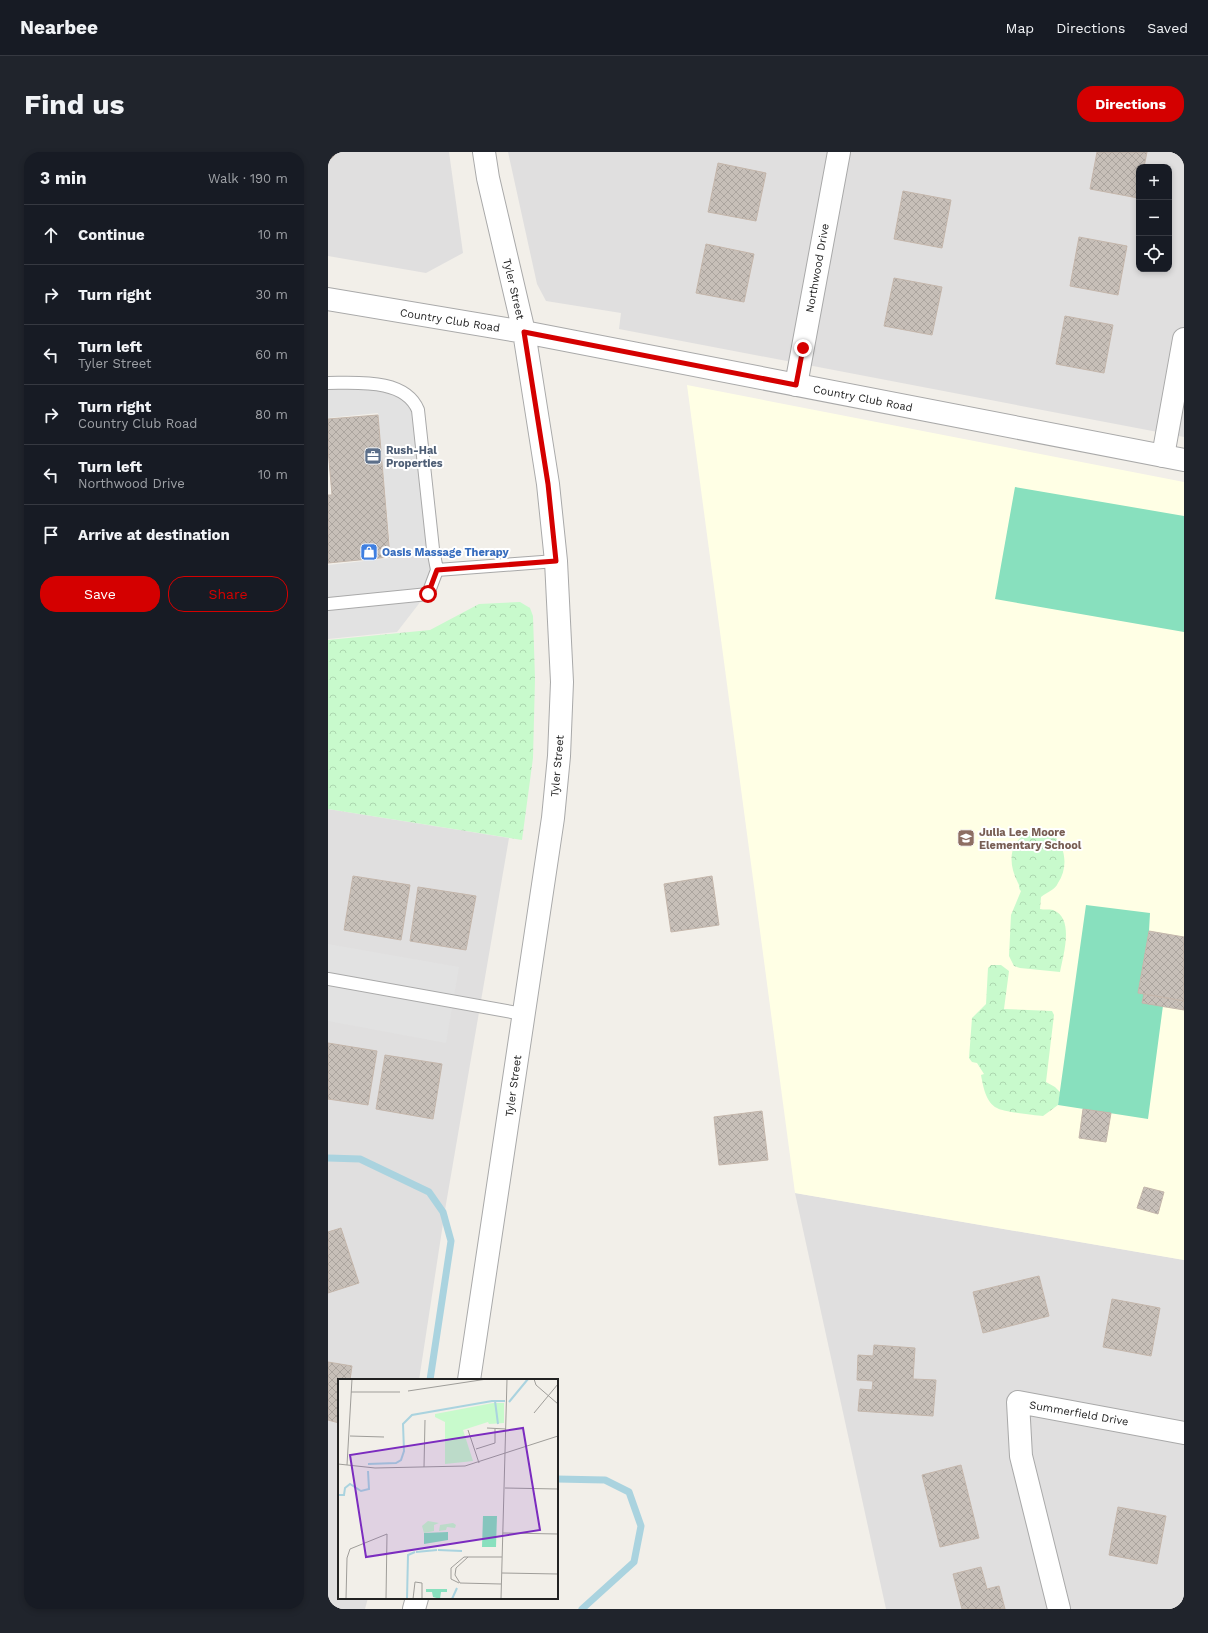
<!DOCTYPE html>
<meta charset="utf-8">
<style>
body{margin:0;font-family:"Work Sans",sans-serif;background:#20242c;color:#f1f3f6}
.controls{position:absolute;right:12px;top:12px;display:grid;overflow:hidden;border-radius:8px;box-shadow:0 2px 6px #0003}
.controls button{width:36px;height:36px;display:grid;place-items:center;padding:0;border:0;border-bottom:1px solid #363941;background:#171b24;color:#f1f3f6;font:20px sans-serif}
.stop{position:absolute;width:12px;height:12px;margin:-9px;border:3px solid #d40000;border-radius:50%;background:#fff}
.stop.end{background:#d40000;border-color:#fff;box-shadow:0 1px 4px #0008}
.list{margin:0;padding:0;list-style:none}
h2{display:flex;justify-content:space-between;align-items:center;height:52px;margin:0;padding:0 16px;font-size:17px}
h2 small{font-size:13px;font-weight:400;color:#9ea1a6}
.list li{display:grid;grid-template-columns:26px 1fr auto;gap:12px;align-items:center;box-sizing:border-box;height:60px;padding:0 16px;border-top:1px solid #363941}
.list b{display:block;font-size:15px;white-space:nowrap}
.list p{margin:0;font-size:13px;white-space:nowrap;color:#9ea1a6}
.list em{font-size:13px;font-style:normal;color:#9ea1a6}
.actions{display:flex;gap:8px;padding:12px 16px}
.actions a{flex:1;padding:9px 0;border:1px solid #d40000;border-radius:16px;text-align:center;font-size:14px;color:#d40000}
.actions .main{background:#d40000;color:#fff}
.icon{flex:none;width:22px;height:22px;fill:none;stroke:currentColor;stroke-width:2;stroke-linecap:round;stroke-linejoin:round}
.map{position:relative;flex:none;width:856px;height:1457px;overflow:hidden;border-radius:16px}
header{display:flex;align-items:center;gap:24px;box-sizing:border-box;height:56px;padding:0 20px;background:#171b24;border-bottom:1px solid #363941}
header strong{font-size:19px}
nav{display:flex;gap:22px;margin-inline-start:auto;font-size:14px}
.intro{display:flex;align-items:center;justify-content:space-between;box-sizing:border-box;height:96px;padding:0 24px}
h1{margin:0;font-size:28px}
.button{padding:10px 18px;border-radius:16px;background:#d40000;color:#fff;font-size:14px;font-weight:700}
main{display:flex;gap:24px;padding:0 24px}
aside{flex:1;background:#171b24;border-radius:16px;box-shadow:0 2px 6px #0003}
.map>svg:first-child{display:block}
.residential{fill:#e0dfdf;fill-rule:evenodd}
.education{fill:#ffffe5}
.park{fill:url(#park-crowns)}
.pitch{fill:#88e0be}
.parking{fill:#e2e2e2}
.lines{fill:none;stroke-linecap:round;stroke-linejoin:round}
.stream{stroke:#aad3df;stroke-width:7}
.building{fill:url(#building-cross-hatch);stroke:#c4b6ab}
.service-casing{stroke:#a9a9a9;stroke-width:14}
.minor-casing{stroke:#a9a9a9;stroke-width:24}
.tertiary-casing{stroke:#a9a9a9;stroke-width:24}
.service{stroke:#fff;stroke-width:12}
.minor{stroke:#fff;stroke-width:22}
.tertiary{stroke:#fff;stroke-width:22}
.route{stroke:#d40000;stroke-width:5}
.labels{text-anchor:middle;stroke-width:4;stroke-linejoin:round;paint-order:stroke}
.street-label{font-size:11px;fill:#222;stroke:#fff}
.service-label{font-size:11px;font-weight:bold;fill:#4e5e75;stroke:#fff;text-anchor:start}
.shop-label{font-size:11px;font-weight:bold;fill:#366cbe;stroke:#fff;text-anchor:start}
.education-label{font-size:11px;font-weight:bold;fill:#785e54;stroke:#fff;text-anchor:start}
.inset-river{fill:none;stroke:#aad3df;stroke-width:2}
.inset-road{fill:none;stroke:#9f9d99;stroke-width:1}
.view{fill:#7b2cbf;fill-opacity:0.15;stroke:#7b2cbf;stroke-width:2}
.inset-edge{fill:none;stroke:#222;stroke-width:2}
</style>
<header>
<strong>Nearbee</strong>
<nav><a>Map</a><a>Directions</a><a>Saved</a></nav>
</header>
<div class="intro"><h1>Find us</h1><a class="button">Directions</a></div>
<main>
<aside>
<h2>3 min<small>Walk · 190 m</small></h2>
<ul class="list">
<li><svg class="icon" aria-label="ahead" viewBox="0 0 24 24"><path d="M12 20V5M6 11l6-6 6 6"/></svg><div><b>Continue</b></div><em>10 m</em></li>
<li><svg class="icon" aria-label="right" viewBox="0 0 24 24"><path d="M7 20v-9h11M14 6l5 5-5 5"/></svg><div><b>Turn right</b></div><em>30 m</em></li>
<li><svg class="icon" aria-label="left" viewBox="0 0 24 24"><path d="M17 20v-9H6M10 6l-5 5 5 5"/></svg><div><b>Turn left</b><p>Tyler Street</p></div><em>60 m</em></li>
<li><svg class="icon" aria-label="right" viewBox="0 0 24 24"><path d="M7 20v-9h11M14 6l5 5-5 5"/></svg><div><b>Turn right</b><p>Country Club Road</p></div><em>80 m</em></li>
<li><svg class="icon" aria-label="left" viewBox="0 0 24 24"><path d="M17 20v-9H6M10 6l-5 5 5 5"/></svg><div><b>Turn left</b><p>Northwood Drive</p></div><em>10 m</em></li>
<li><svg class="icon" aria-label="arrive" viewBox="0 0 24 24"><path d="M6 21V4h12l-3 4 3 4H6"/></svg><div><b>Arrive at destination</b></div></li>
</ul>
<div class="actions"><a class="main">Save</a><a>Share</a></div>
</aside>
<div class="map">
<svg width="856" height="1457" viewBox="0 0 856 1457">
<defs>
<pattern id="park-crowns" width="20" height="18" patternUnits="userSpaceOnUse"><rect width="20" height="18" fill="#c8facc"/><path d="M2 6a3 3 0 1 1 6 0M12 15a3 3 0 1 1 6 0" fill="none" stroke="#acd6af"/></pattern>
<pattern id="building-cross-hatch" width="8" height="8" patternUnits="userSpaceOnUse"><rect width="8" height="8" fill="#c7bfb8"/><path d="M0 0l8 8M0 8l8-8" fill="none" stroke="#aba49e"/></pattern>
</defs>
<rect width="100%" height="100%" fill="#f2efe9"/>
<!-- residential -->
<path class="residential" d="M0,0H121L135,101L98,121L0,104Z
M180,0H856V285L291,177L293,161L218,149L209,132ZM811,15H841V117H811Z
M0,657L181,686L118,1052L91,1228H11V1446H40L37,1457H0Z
M467,1041L856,1108V1457H558Z"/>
<!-- education -->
<path class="education" d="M359,233L856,330V1108L467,1041Z"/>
<!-- park -->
<path class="park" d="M192,450L202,456L205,464L207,527L205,606L194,688L0,657V488L102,478L151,452Z
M713,676C736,683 743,712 730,731C727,738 719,740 713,745L712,757C716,758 721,757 725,758C747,766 735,804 732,820L692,816L686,814L681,804L683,763L693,739C690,736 692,734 690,731C677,706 683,682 713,676Z
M663,813H673L681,819L676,857L724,859L726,863L718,930L727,935L732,940L730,953L715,964C706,963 675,960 669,956C658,951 655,934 653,923L656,922L649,911L644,910L641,906L644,866L658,852L660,816Z"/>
<!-- pitch -->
<path class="pitch" d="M687,335L856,364V480L667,447Z
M758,753L822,761L821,779L810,841L836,846L820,967L730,953Z"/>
<!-- parking -->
<path class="parking" d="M31,226L72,232L94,253L111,407L93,449L69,480L0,487V413L63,406L50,261L0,266V228Z
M0,792L131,815L118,891L0,869Z"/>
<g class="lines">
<!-- stream -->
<path class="stream" d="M0,1006L32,1007L101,1040L115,1060L123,1089L102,1228
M229,1327L277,1328L301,1340L313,1374L306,1410L254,1457"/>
</g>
<!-- building -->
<path class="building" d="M0,0H10L0,10Z
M769,0H819L816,15H811L810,46L762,37Z
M390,11L438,21L428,69L380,60Z
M575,39L623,48L614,96L566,87Z
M751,85L799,94L790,143L742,134Z
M378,92L426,102L416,150L368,141Z
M566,126L614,135L604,183L556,174Z
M737,164L785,173L776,221L728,212Z
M50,263L62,405L0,411V343H4L0,297V267Z
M25,724L82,733L73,788L16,778Z
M384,724L391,773L343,780L336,732Z
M90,735L148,744L138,798L82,789Z
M821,779L856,785V849L810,841Z
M816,842L856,849V858L814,851Z
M0,891L49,899L40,953L0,947Z
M57,903L114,912L105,967L48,957Z
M755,957L783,961L778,990L751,986Z
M434,959L440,1008L391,1013L386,965Z
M816,1035L836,1040L830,1062L809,1056Z
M13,1076L31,1131L0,1141V1080Z
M711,1124L721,1164L655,1181L645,1140Z
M784,1147L832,1156L823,1204L775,1195Z
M546,1193L587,1196L585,1227L608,1228L605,1264L530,1259L532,1237L544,1238L545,1229L529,1228L530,1203L545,1204Z
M0,1210L24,1214L22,1228H11V1271L0,1268Z
M633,1313L651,1386L612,1395L594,1323Z
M790,1355L838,1364L829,1412L781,1403Z
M653,1415L659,1437L671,1434L677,1457H634L625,1422Z"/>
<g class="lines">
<defs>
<path id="service" d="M0,231C28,231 77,226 90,258L105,397L109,418L100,442L0,452
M109,418L228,409
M0,827L195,862"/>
<path id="minor" d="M468,233L511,0
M835,304L856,187
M731,1457L693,1304L690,1250L856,1281"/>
<path id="tertiary" d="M0,147L196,180L856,308
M141,1228L225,666L231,604L234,530L228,409L220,332L196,180L160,26L156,0
M86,1457L89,1446"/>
</defs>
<!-- service casing -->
<use href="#service" class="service-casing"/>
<!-- minor casing -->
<use href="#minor" class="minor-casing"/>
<!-- tertiary casing -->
<use href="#tertiary" class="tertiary-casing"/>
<!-- service -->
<use href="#service" class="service"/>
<!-- minor -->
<use href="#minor" class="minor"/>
<!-- tertiary -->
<use href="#tertiary" class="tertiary"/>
</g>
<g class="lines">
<!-- route -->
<path class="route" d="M100,442L109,418L228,409L220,332L196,180L468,233L475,196"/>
</g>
<!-- icons -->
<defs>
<symbol id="office-square" viewBox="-11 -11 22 22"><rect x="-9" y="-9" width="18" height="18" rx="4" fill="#5c6f8a" stroke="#fff"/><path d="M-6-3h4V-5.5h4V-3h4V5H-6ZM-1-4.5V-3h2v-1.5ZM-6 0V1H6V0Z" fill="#fff"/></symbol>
<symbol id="shop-square" viewBox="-11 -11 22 22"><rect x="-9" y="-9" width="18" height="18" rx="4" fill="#3f7fe0" stroke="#fff"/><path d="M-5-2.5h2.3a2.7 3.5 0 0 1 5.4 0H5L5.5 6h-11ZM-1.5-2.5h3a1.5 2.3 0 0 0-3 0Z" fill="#fff"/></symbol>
<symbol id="school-square" viewBox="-11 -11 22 22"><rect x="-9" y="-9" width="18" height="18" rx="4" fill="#8d6e63" stroke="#fff"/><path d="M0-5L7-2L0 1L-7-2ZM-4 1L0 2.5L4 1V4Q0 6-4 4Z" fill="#fff"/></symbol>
</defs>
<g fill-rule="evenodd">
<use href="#office-square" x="35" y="294" width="20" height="20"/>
<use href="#shop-square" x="31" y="390" width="20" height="20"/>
<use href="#school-square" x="628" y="676" width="20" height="20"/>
</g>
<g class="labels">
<!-- street labels -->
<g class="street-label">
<text transform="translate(489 116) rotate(-80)" y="4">Northwood Drive</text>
<text transform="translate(186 137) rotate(77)" y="4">Tyler Street</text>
<text transform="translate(122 168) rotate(9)" y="4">Country Club Road</text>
<text transform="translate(535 246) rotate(11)" y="4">Country Club Road</text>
<text transform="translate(229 614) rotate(-85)" y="4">Tyler Street</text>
<text transform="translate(185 934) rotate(-82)" y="4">Tyler Street</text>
<text transform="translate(751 1261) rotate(10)" y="4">Summerfield Drive</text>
</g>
<!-- service labels -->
<g class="service-label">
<text x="58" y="302">Rush-Hal<tspan x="58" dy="13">Properties</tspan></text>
</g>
<!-- shop labels -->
<g class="shop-label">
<text x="54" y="404">Oasis Massage Therapy</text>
</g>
<!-- education labels -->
<g class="education-label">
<text x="651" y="684">Julia Lee Moore<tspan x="651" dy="13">Elementary School</tspan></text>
</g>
</g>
<!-- overview -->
<g transform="translate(10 1227)">
<rect width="220" height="220" fill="#f2efe9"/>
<path d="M155,24H166V44L151,45L150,43L125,51L135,82L107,85V43L97,38V35ZM90,142L101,144L96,146V152L86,154L84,147ZM115,144L118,146L117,149L109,148L108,151L101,152L102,146Z" fill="#c8facc"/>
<path d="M145,137H159L158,168H144ZM110,153V161L86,165V154ZM88,210H109V213H103L102,220L95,218L94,213H88Z" fill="#88e0be"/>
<path class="inset-river" d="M157,22L160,45M171,23L190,0M30,85L58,84L63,81L66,72L65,45L74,36L154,22H167M0,116H6L7,109L12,105L23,112L31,110L30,92M100,171L124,172M78,173L99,171M69,220L70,176L77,173M114,220L119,209"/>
<path class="inset-road" d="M196,0L198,6L220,25M70,12L149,0H169M13,13H62M196,34L220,5M149,49L168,50M130,51L141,84M12,57L46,58M138,70L157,64V50M0,85L37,89L127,87L220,57M9,86L14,0M86,88L87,41M167,109L220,110M165,154L220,155M164,194L220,195M121,204L113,200V189L126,178H130M163,205L122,204L117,196L118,189L130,178H164M8,220L9,179L12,170L49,155L48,220M75,220L77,203L84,204V220M163,220L169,0"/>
<path class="view" d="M185,49L202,151L28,178L12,76Z"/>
<rect width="220" height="220" class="inset-edge"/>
</g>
</svg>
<div class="controls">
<button>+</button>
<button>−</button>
<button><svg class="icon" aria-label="locate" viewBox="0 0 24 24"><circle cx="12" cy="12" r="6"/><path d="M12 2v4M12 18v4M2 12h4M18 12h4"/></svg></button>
</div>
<div class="stop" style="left:100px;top:442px"></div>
<div class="stop end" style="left:475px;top:196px"></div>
</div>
</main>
